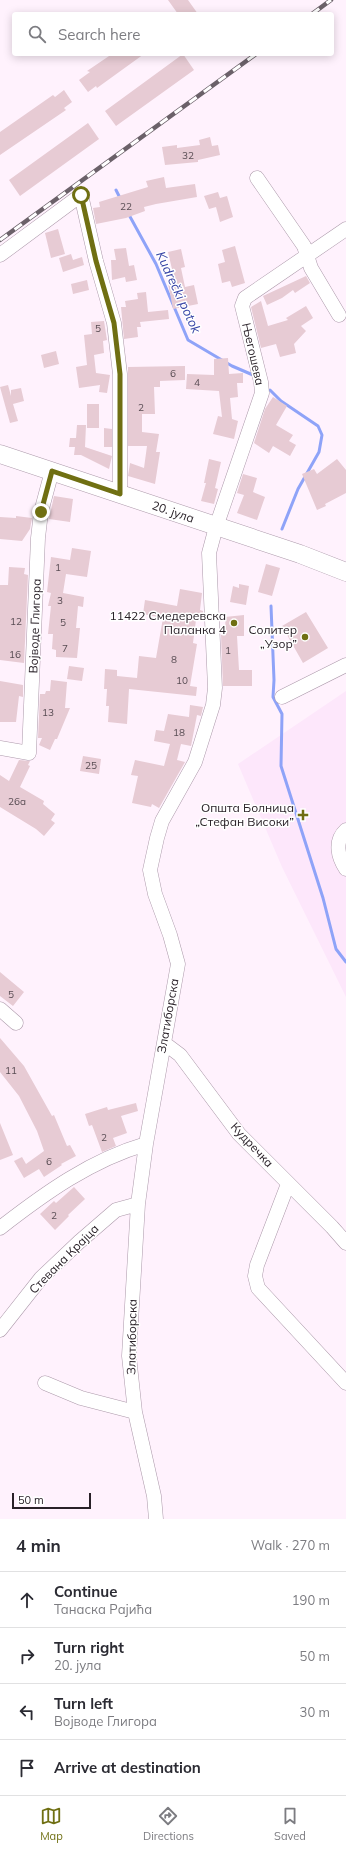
<!DOCTYPE html>
<meta charset="utf-8">
<style>
body{margin:0;font-family:Mulish,sans-serif;background:#f7f7f7;color:#2b2b33}
.scale{position:absolute;left:12px;bottom:10px;width:79px;box-sizing:border-box;padding-left:4px;border:2px solid #292128;border-top:0;font-size:11px;line-height:14px;white-space:nowrap;color:#292128;-webkit-text-stroke:3px #fff;paint-order:stroke}
.stop{position:absolute;width:12px;height:12px;margin:-9px;border:3px solid #6f6f12;border-radius:50%;background:#fff}
.stop.end{background:#6f6f12;border-color:#fff;box-shadow:0 1px 4px #0008}
.list{margin:0;padding:0;list-style:none}
h2{display:flex;justify-content:space-between;align-items:center;height:52px;margin:0;padding:0 16px;font-size:17px}
h2 small{font-size:13px;font-weight:400;color:#7c7c81}
.list li{display:grid;grid-template-columns:26px 1fr auto;gap:12px;align-items:center;box-sizing:border-box;height:56px;padding:0 16px;border-top:1px solid #e1e1e2}
.list b{display:block;font-size:15px;white-space:nowrap}
.list p{margin:0;font-size:13px;white-space:nowrap;color:#7c7c81}
.list em{font-size:13px;font-style:normal;color:#7c7c81}
.icon{flex:none;width:22px;height:22px;fill:none;stroke:currentColor;stroke-width:2;stroke-linecap:round;stroke-linejoin:round}
.map{position:relative;flex:none;width:346px;height:1519px;overflow:hidden}
.search{position:absolute;background:#fff;box-shadow:0 2px 10px #0003;left:12px;right:12px;top:12px;height:44px;display:flex;align-items:center;gap:10px;box-sizing:border-box;padding:0 14px;border-radius:4px;color:#7c7c81;font-size:15px}
.sheet{height:276px;background:#fff}
nav{display:flex;justify-content:space-around;align-items:center;box-sizing:border-box;height:56px;border-top:1px solid #e1e1e2;background:#fff;font-size:11px;color:#7c7c81}
nav a{display:grid;justify-items:center;gap:2px}
nav .on{color:#6f6f12}
.map>svg:first-child{display:block}
.built{fill:#fde7fb}
.lines{fill:none;stroke-linecap:round;stroke-linejoin:round}
.stream{stroke:#8ea3f8;stroke-width:3}
.building{fill:#e7cbd4}
.minor-casing{stroke:#ac99aa;stroke-width:15}
.major-casing{stroke:#ac99aa;stroke-width:19}
.minor{stroke:#fff;stroke-width:14}
.major{stroke:#fff;stroke-width:18}
.rail-casing{stroke:#6b6169;stroke-width:4.5}
.rail{stroke:#fff;stroke-width:3;stroke-dasharray:9;stroke-linecap:butt}
.route{stroke:#6f6f12;stroke-width:5}
.poi-dot{fill:#6f6f12;stroke:#fff;stroke-width:1.5}
.labels{text-anchor:middle;stroke-width:3;stroke-linejoin:round;paint-order:stroke}
.number-label{font-size:10px;fill:#584c53}
.street-label{font-size:12px;fill:#292128;stroke:#fff}
.poi-label{font-size:12px;fill:#292128;stroke:#fff;text-anchor:end}
.water-label{font-size:13px;font-style:italic;fill:#3744a6;stroke:#fff}
</style>
<div class="map">
<svg width="346" height="1519" viewBox="0 0 346 1519">
<rect width="100%" height="100%" fill="#fff2fd"/>
<!-- built -->
<path class="built" d="M346,691V997L282,867L238,764Z"/>
<g class="lines">
<!-- stream -->
<path class="stream" d="M116,190L120,198
M128,213L156,264L188,340L232,366L253,375
M270,390L281,401L318,426L322,435L319,452L298,489L282,529
M271,606L274,680L273,697L282,714L281,766L323,898L336,949L346,962"/>
</g>
<!-- building -->
<path class="building" d="M168,0H188L198,14H178Z
M112,54H144L97,88L96,86L88,92L79,80L90,72L87,71Z
M183,54L194,70L116,126L105,111Z
M64,90L72,102L64,108L66,110L0,155V132L53,95L55,97Z
M88,123L99,139L20,196L9,180Z
M210,137L212,146L218,145L220,155L198,160V162L165,165L162,147L177,145V148L200,145L199,140Z
M164,177L166,188L195,184L197,197L156,204L144,207L145,211L126,218L96,224L93,208L100,207L99,202L148,187L146,181Z
M218,192L220,198L227,196L233,217L220,222L216,207L209,209L204,196Z
M58,229L65,254L51,258L45,233Z
M235,246L245,283L232,287L230,281L222,283L218,264L225,262L222,250Z
M126,248L129,266L134,265L137,280L126,282L125,277L112,280L111,260H116L114,249Z
M181,249L185,267L181,268L185,287L194,285L198,304L173,309L168,283L175,282L168,252Z
M71,254L73,260L82,257L84,265L63,272L59,258Z
M306,276L310,283L295,293L293,290L282,298L267,305L263,296Z
M87,280L89,290L73,294L71,284Z
M146,292L148,312L168,310L169,319L140,322L141,327H137L138,337L124,339L121,307H126L125,301L138,299L137,293Z
M261,301L268,326L288,320L286,318L306,306L313,318L301,326L306,331L294,344L296,353L280,357L276,344L261,348L251,307Z
M104,321L107,340L103,341L104,353L94,355L96,373L110,375L107,393L99,392L100,385L79,388L76,367L87,365L84,335L92,334L91,322Z
M56,351L59,364L44,368L41,355Z
M228,358L229,374L243,373V383H237L238,397L230,398L232,419L238,421L234,439L213,434L218,416L222,417L219,391L186,389L187,374L214,375V359Z
M185,366V380L160,381V387H154L155,414H142V432L159,434L156,452H160L155,484L128,476L130,463L144,468L147,446H128V367Z
M8,385L11,396V390L21,388L24,401L13,404L18,421L10,423L0,387Z
M273,397L287,406L276,425L293,435L289,441L296,445L290,456L273,446L269,453L254,443L265,409Z
M87,404H99V428H87Z
M77,425H86L85,447L112,456L109,469L81,455H74L75,447H69L70,438H76Z
M104,428L112,429V447H104Z
M209,459L221,462L215,488L218,489L214,504L201,501L206,483H204Z
M337,459L346,470V493L325,504L326,506L317,510L302,474L314,469L317,474Z
M243,474L257,478L253,492L265,497L257,520L237,513L244,495L237,493Z
M54,496L73,499L70,522L49,519Z
M16,516L32,518L30,529L22,541L0,539V517L16,518Z
M72,548L91,551L87,577L66,574L63,593L84,597L83,607L78,606L76,628H80L77,658L56,657V650L52,649L53,634H48L51,606H48L51,593L47,592L51,557L70,560Z
M266,564L280,568L272,596L258,592Z
M9,567L25,568L24,574L28,575L24,663L0,660V585H8Z
M239,584L249,586L246,605L230,602L233,586L239,588Z
M180,589L202,593L200,610L203,611V620H196L193,643L197,644L190,686L197,687L196,696L129,689L127,724L108,722L109,706H106L107,689H104L105,669L117,670V676L137,678L139,656L156,658L163,618L143,614L145,600L177,606Z
M306,612L328,648L303,663L282,626Z
M244,615V636H237L239,670H252V686H223L221,635H226L225,617Z
M69,666L84,668L82,681L67,679Z
M51,680L67,682L65,708H70L57,739H55L50,750L39,745L42,738H38L40,694H45L46,691H50Z
M0,681L23,685V697L19,696L16,722H0Z
M190,705L203,707L201,716L197,715L191,746L181,744L177,760L185,762L159,808L152,804L151,807L132,803L138,776L131,775L135,760L164,766L170,744L154,741L156,730L164,731L168,714L189,717Z
M83,756L101,759L99,774L80,771Z
M19,760L30,761L28,765L30,766L20,787L44,801L43,804L55,814L51,820L55,823L44,836L36,829L0,807V775L9,781Z
M0,972L24,992L13,1006L0,996Z
M0,1038L24,1066L52,1116L54,1115L67,1146L70,1145L76,1156L61,1164L62,1165L44,1177L39,1169L24,1178L14,1161L22,1157L26,1164L44,1151L37,1131L19,1096L0,1072Z
M136,1103L138,1111L121,1116L127,1133L113,1138L116,1146L102,1152L92,1125L89,1126L85,1114L107,1107L108,1110Z
M0,1123L13,1155L0,1160Z
M74,1187L85,1199L68,1215L69,1216L55,1230L40,1214L54,1201L56,1203Z"/>
<g class="lines">
<defs>
<path id="minor" d="M257,178L304,246L311,268L339,315
M0,255L81,195L96,261L114,323L120,374V494
M282,697L346,665
M0,748L29,753L38,538L41,512L52,471
M346,830C334,841 338,857 346,869
M0,1009L16,1023
M164,1043L180,1055L239,1134L332,1227L346,1243
M288,1184L257,1265L255,1276L258,1288L346,1383
M0,1228C45,1193 91,1160 146,1144
M0,1330L41,1278L79,1242L116,1210L138,1204
M45,1383L81,1398L135,1412
M156,1519L154,1496L135,1412L129,1356L138,1204L146,1144L178,964L170,935L155,894L150,870L157,838L162,821L195,762L213,705L215,688L209,553L216,527L262,393L261,382L242,306L245,298L346,229"/>
<path id="major" d="M0,454L300,554L346,572"/>
</defs>
<!-- minor casing -->
<use href="#minor" class="minor-casing"/>
<!-- major casing -->
<use href="#major" class="major-casing"/>
<!-- minor -->
<use href="#minor" class="minor"/>
<!-- major -->
<use href="#major" class="major"/>
<defs>
<path id="rail" d="M312,14L331,0
M0,240L256,54"/>
</defs>
<!-- rail casing -->
<use href="#rail" class="rail-casing"/>
<!-- rail -->
<use href="#rail" class="rail"/>
</g>
<g class="lines">
<!-- route -->
<path class="route" d="M41,512L52,471L120,494V374L114,323L96,261L81,195"/>
</g>
<!-- markers -->
<g class="poi-dot">
<circle cx="234" cy="623" r="4"/>
<circle cx="305" cy="637" r="4"/>
<path d="M301 809h4v4h4v4h-4v4h-4v-4h-4v-4h4z"/>
</g>
<g class="labels">
<!-- number labels -->
<g class="number-label">
<text x="188" y="159">32</text>
<text x="126" y="210">22</text>
<text x="98" y="332">5</text>
<text x="173" y="377">6</text>
<text x="197" y="386">4</text>
<text x="141" y="411">2</text>
<text x="58" y="571">1</text>
<text x="60" y="604">3</text>
<text x="16" y="625">12</text>
<text x="63" y="626">5</text>
<text x="65" y="652">7</text>
<text x="228" y="654">1</text>
<text x="15" y="658">16</text>
<text x="174" y="663">8</text>
<text x="182" y="684">10</text>
<text x="48" y="716">13</text>
<text x="179" y="736">18</text>
<text x="91" y="769">25</text>
<text x="17" y="805">26a</text>
<text x="11" y="998">5</text>
<text x="11" y="1074">11</text>
<text x="104" y="1141">2</text>
<text x="49" y="1165">6</text>
<text x="54" y="1219">2</text>
</g>
<!-- street labels -->
<g class="street-label">
<text transform="translate(253 354) rotate(77)" y="4">Његошева</text>
<text transform="translate(173 512) rotate(19)" y="4">20. јула</text>
<text transform="translate(35 626) rotate(-88)" y="4">Војводе Глигора</text>
<text transform="translate(168 1016) rotate(-80)" y="4">Златиборска</text>
<text transform="translate(252 1145) rotate(47)" y="4">Кудречка</text>
<text transform="translate(64 1259) rotate(-45)" y="4">Стевана Крајца</text>
<text transform="translate(132 1337) rotate(-89)" y="4">Златиборска</text>
</g>
<!-- poi labels -->
<g class="poi-label">
<text x="226" y="620">11422 Смедеревска<tspan x="226" dy="14">Паланка 4</tspan></text>
<text x="297" y="634">Солитер<tspan x="297" dy="14">„Узор”</tspan></text>
<text x="294" y="812">Општа Болница<tspan x="294" dy="14">„Стефан Високи”</tspan></text>
</g>
<!-- water labels -->
<g class="water-label">
<text transform="translate(179 292) rotate(65)" y="5">Kudrečki potok</text>
</g>
</g>
</svg>
<div class="scale">50 m</div>
<div class="stop" style="left:81px;top:195px"></div>
<div class="stop end" style="left:41px;top:512px"></div>
<div class="search"><svg class="icon" aria-label="search" viewBox="0 0 24 24"><circle cx="10" cy="10" r="6"/><path d="M15 15l6 6"/></svg>Search here</div>
</div>
<section class="sheet">
<h2>4 min<small>Walk · 270 m</small></h2>
<ul class="list">
<li><svg class="icon" aria-label="ahead" viewBox="0 0 24 24"><path d="M12 20V5M6 11l6-6 6 6"/></svg><div><b>Continue</b><p>Танаска Рајића</p></div><em>190 m</em></li>
<li><svg class="icon" aria-label="right" viewBox="0 0 24 24"><path d="M7 20v-9h11M14 6l5 5-5 5"/></svg><div><b>Turn right</b><p>20. јула</p></div><em>50 m</em></li>
<li><svg class="icon" aria-label="left" viewBox="0 0 24 24"><path d="M17 20v-9H6M10 6l-5 5 5 5"/></svg><div><b>Turn left</b><p>Војводе Глигора</p></div><em>30 m</em></li>
<li><svg class="icon" aria-label="arrive" viewBox="0 0 24 24"><path d="M6 21V4h12l-3 4 3 4H6"/></svg><div><b>Arrive at destination</b></div></li>
</ul>
</section>
<nav>
<a class="on"><svg class="icon" aria-label="map" viewBox="0 0 24 24"><path d="M3 6l6-2 6 2 6-2v14l-6 2-6-2-6 2zM9 4v14M15 6v14"/></svg>Map</a>
<a><svg class="icon" aria-label="directions" viewBox="0 0 24 24"><path d="M12 3l9 9-9 9-9-9zM9 14v-3h6M13 9l2 2-2 2"/></svg>Directions</a>
<a><svg class="icon" aria-label="saved" viewBox="0 0 24 24"><path d="M7 4h10v16l-5-4-5 4z"/></svg>Saved</a>
</nav>
